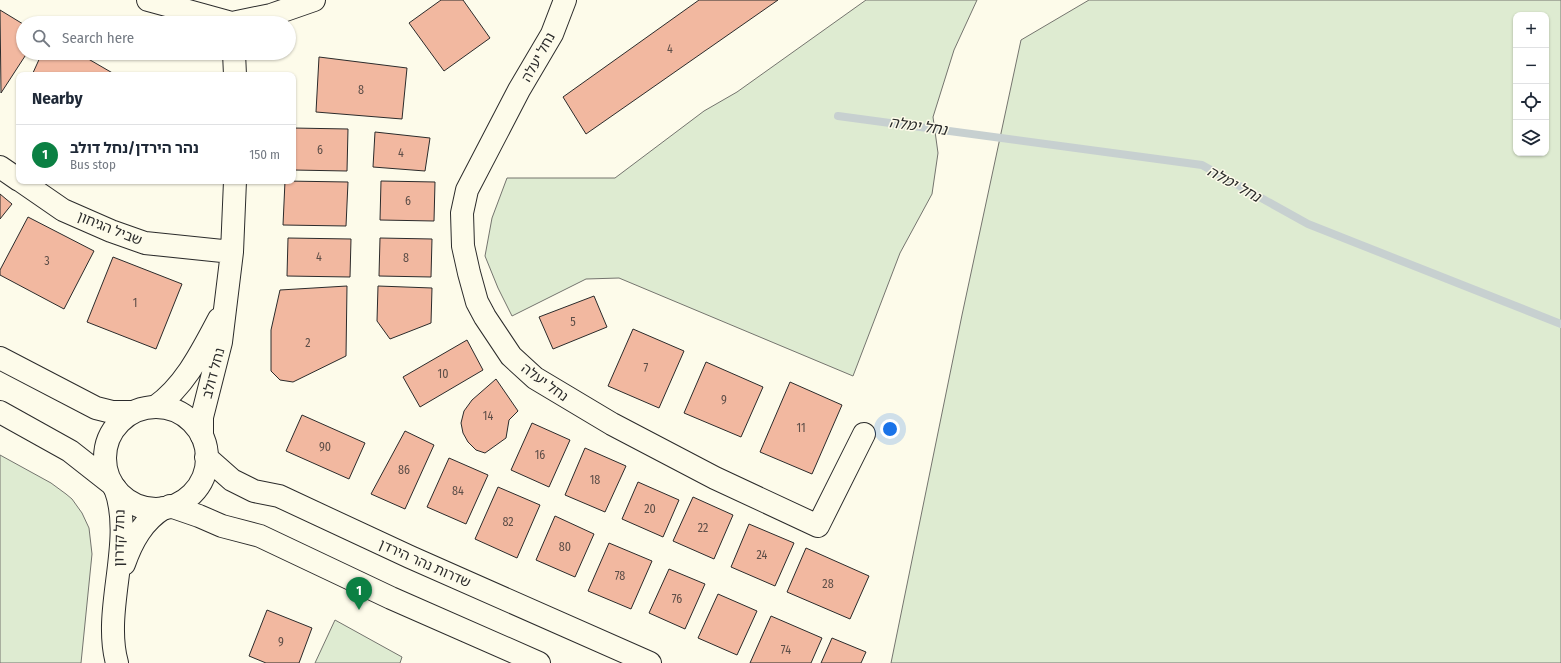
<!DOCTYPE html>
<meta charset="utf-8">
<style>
body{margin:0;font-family:"Fira Sans Condensed","Noto Sans Hebrew",sans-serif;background:#f6f6f7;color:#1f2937}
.controls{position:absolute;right:12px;top:12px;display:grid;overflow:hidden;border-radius:8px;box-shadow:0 1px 3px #0004}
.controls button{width:36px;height:36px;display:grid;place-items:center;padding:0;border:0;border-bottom:1px solid #e0e1e3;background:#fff;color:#1f2937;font:20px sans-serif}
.you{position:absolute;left:890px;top:429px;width:14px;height:14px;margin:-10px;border:3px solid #fff;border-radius:50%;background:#1a73e8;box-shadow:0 0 0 6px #1a73e833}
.badge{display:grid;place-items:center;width:26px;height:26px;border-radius:50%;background:#0b8043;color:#fff;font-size:13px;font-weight:700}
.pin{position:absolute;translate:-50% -33px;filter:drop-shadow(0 1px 2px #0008)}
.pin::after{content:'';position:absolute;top:21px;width:14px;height:12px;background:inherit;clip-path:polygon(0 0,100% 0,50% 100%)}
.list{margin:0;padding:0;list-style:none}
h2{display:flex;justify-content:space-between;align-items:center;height:52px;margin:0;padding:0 16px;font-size:17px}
h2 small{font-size:13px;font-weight:400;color:#747a83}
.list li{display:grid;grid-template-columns:26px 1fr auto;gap:12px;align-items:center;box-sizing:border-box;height:60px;padding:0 16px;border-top:1px solid #e0e1e3}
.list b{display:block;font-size:15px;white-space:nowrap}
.list p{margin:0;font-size:13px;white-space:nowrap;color:#747a83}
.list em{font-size:13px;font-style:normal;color:#747a83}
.icon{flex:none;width:22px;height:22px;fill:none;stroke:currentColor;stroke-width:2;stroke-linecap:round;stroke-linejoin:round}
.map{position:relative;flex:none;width:1561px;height:663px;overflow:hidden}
.search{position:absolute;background:#fff;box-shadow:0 1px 3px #0004;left:16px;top:16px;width:280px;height:44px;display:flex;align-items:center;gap:10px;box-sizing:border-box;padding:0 14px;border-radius:22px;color:#747a83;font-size:15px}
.panel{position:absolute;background:#fff;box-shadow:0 1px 3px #0004;left:16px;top:72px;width:280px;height:112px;border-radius:8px}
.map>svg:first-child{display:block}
.green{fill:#deebd1;stroke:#74746e;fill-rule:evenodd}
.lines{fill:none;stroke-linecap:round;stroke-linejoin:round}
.stream{stroke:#c7d0d0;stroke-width:8}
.building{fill:#f2b8a0;stroke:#2b2b2b}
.minor-casing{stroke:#2b2b2b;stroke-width:24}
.major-casing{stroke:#2b2b2b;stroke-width:24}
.minor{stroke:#fdfbea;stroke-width:22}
.major{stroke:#fdfbea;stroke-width:22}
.labels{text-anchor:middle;stroke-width:3;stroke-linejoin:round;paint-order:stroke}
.number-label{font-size:12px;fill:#5d4e48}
.street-label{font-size:14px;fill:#2b2b2b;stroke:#fdfbea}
.water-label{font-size:15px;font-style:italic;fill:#2b2b2b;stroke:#fdfbea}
</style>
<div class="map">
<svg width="1561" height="663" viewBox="0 0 1561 663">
<rect width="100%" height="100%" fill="#fdfbea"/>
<!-- green -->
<path class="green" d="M866,0H977L954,50L933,117L938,153L932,194L900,253L853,376L619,278L586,279L512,316L498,288L485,256L492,218L507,178H615L704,111L737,92Z
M1089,0H1561V663H891L962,315L1021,40ZM1516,15H1546V153H1516Z
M0,455L51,483L66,494L72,499L82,513L89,528L92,554L81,663H0Z
M335,620L402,657L400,663H315Z"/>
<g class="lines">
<!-- stream -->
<path class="stream" d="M838,116L1202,165L1308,224L1561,324"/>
</g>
<!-- building -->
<path class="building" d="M441,0H463L490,38L444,71L409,23Z
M699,0H778L586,134L563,97Z
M0,10L23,24V53H27L1,93Z
M42,53H78L116,75H32Z
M319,57L407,68L402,119L316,112Z
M293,128L348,129L347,171L293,170Z
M375,132L430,138L425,171L373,167Z
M285,181L348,182L346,226L283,225Z
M381,181L435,182L434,221L380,220Z
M0,194L12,204L0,219Z
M28,217L94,251L64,309L0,275V270Z
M288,238L351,239L350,277L287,276Z
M380,238L432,239L431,277L379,276Z
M113,257L182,284L156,349L87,322Z
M347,286L346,356L293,382L280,380L271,371V330L280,290Z
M378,286L432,288L431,323L390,339L377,321Z
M594,296L607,327L553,349L539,317Z
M633,329L684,351L659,408L608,386Z
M467,340L483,370L420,407L403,377Z
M706,362L763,387L741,437L684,413Z
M496,379L518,411L509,420L506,438L485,453L476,450L468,442L463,433L461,423L464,411L472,400Z
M790,382L842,405L812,474L760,452Z
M302,415L365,443L349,479L286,451Z
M532,423L570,440L549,487L511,470Z
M405,431L434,445L405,509L371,494Z
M585,448L626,466L605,512L565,495Z
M449,458L488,475L466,524L427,507Z
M638,482L679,500L663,537L622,519Z
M498,487L540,505L517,558L475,539Z
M693,497L733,515L714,559L673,541Z
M555,516L594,534L575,577L536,560Z
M749,524L794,543L775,586L731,567Z
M609,543L652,561L631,609L588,591Z
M806,548L869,576L850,619L787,592Z
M669,569L705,584L685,629L649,613Z
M718,594L757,611L737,655L698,638Z
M267,610L312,628L299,663H266L249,656Z
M771,616L822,638L811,663H750Z
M832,638L866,652L861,663H821Z"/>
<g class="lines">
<defs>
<path id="minor" d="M148,0L232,23L271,15L314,0
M565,0L552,34L519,90L467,190L462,213L463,246L469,273L477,302L485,317L511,356L535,378L612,424L715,478L818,526L864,434
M234,53L235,75
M0,167L19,180
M21,181L63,210L111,231L145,243L232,252
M155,407C185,386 202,351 219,319
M202,436V417L221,342L232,252L235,181
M115,488C135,541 102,609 117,663
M124,564C132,541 143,521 164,508"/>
<path id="major" d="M0,358L96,408L112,412H132
M105 458a51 51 0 1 1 102 0a51 51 0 1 1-102 0Z
M0,412L70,451L112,484
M206,457L232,480L254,491L279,496L410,557L650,663
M170,506L199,516L222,526L260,536L391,598L539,663"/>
</defs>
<!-- minor casing -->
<use href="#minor" class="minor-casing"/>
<!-- major casing -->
<use href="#major" class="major-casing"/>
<!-- minor -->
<use href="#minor" class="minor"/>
<!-- major -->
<use href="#major" class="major"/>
</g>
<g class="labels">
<!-- number labels -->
<g class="number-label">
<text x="670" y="53">4</text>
<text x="361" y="94">8</text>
<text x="320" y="154">6</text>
<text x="401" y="157">4</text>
<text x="408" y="205">6</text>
<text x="319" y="261">4</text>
<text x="406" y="262">8</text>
<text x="47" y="265">3</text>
<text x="135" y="307">1</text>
<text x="573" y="326">5</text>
<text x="308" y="347">2</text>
<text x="646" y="372">7</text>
<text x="443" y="378">10</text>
<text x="724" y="404">9</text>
<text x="488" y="420">14</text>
<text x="801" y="432">11</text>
<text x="325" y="451">90</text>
<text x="540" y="459">16</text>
<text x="404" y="474">86</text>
<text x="595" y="484">18</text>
<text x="458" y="495">84</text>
<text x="650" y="513">20</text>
<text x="508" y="526">82</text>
<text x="703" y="532">22</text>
<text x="565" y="551">80</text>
<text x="762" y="559">24</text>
<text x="620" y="580">78</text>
<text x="828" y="588">28</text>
<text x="677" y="603">76</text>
<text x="281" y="646">9</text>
<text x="786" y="654">74</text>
</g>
<!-- street labels -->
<g class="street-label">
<text transform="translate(538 57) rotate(-61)" y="5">נחל יעלה</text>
<text transform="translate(110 228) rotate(22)" y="5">שביל הגיחון</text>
<text transform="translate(213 373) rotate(-75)" y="5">נחל דולב</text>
<text transform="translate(545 382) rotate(36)" y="5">נחל יעלה</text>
<text transform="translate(119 538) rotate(-89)" y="5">נחל קדרון</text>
<text transform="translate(425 563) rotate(24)" y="5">שדרות נהר הירדן</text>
</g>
<!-- water labels -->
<g class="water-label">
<text transform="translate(918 126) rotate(8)" y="5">נחל ימלה</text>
<text transform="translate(1234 184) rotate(29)" y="5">נחל ימלה</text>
</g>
</g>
</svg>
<div class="controls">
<button>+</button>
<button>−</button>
<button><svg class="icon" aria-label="locate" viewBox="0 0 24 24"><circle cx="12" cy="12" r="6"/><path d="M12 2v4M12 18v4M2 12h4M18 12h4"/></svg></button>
<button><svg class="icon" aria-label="layers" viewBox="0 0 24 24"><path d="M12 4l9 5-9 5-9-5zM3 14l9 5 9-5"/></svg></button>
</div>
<div class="you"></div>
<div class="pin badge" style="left:359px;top:610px">1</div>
<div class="search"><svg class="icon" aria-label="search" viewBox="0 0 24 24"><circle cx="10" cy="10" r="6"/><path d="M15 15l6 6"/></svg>Search here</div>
<section class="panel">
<h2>Nearby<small></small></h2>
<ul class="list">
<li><span class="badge">1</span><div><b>נהר הירדן/נחל דולב</b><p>Bus stop</p></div><em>150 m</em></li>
</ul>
</section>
</div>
